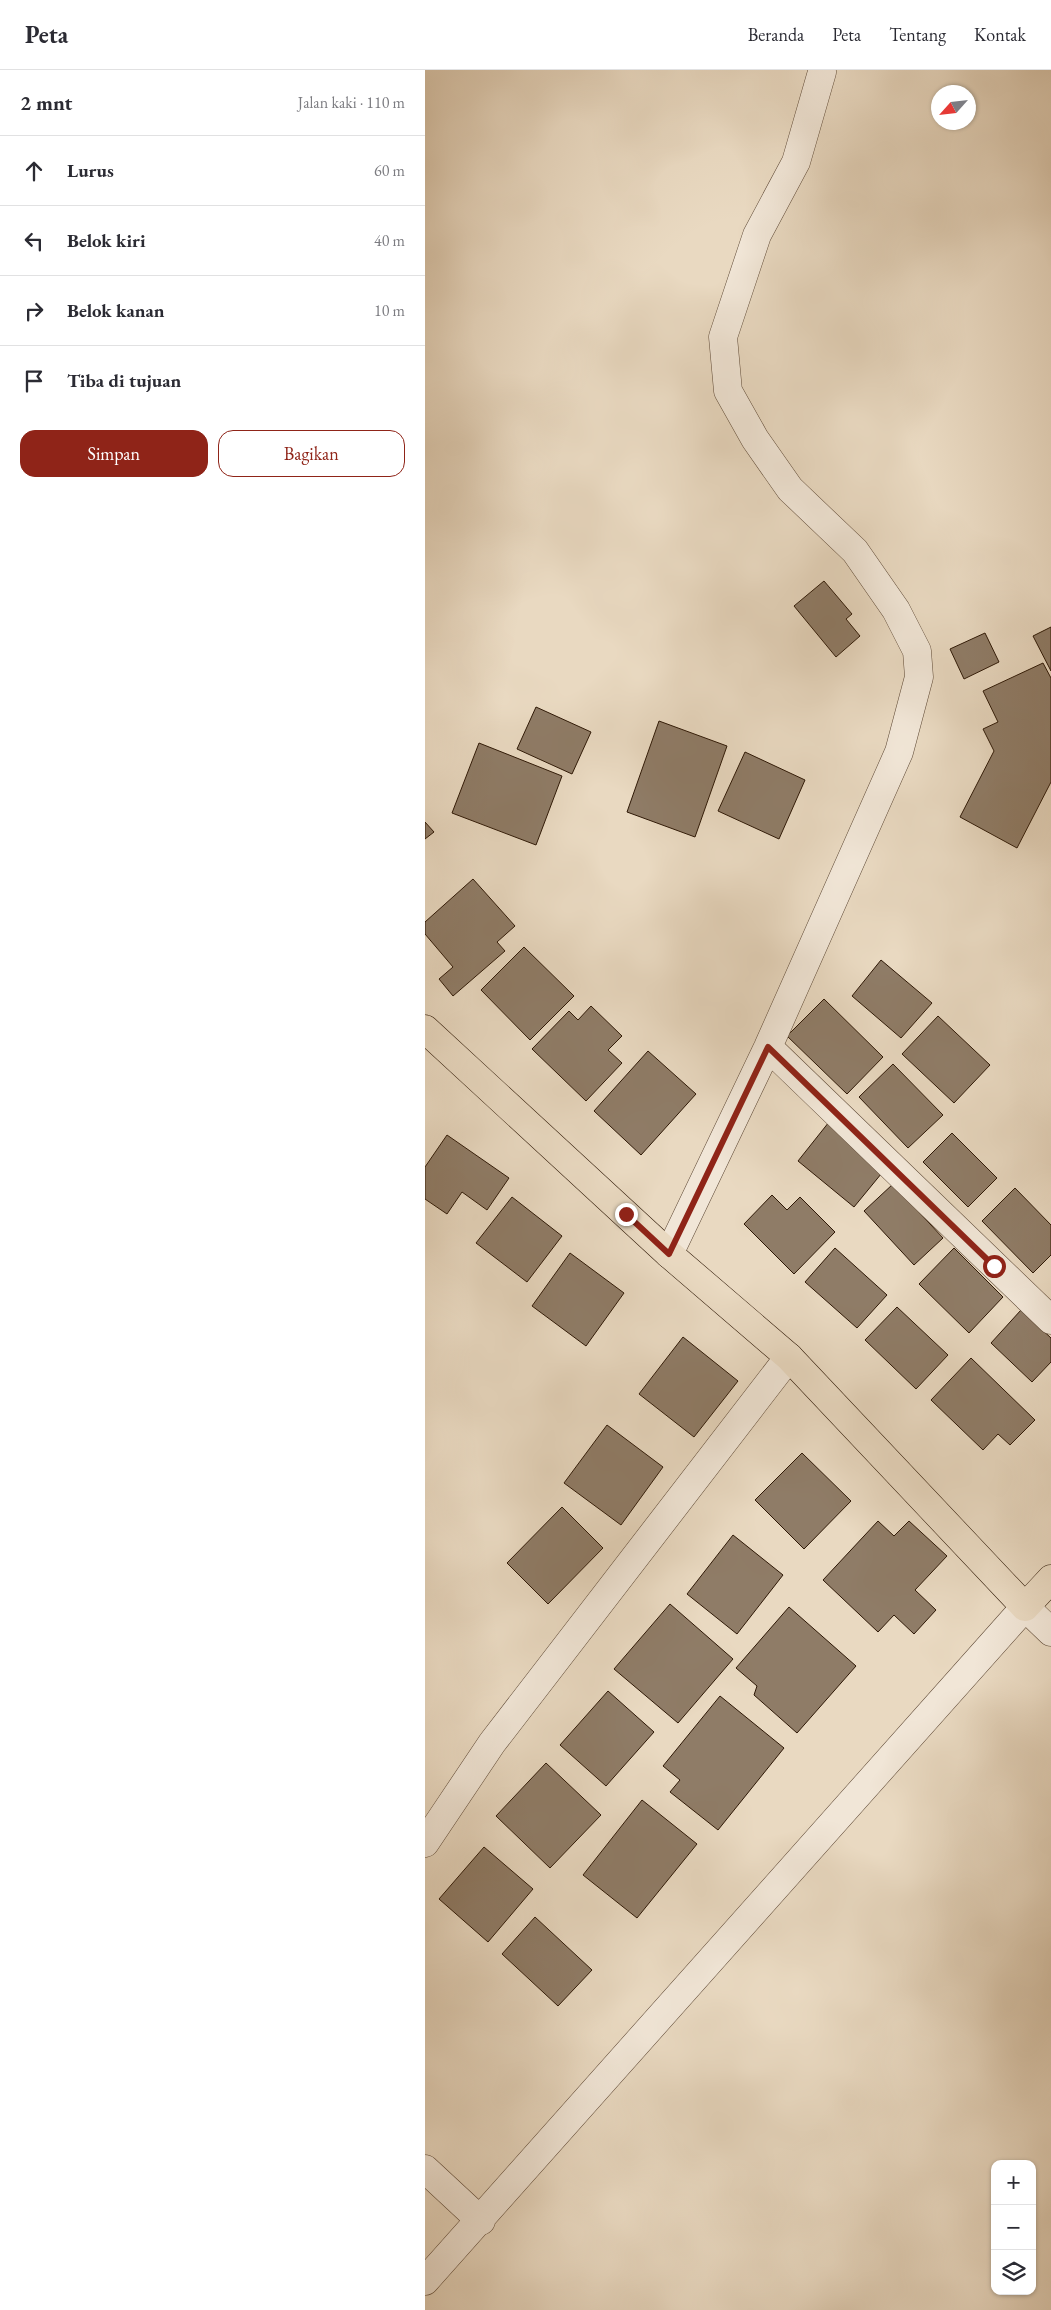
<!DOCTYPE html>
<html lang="id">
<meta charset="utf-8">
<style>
body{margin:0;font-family:"EB Garamond",serif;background:#f2f2f3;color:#2b2b33}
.controls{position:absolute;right:15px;bottom:15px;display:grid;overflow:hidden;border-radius:10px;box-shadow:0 1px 4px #0004}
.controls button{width:45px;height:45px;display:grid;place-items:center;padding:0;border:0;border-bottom:1px solid #e1e1e2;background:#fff;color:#2b2b33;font:25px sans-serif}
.compass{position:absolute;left:506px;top:15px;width:45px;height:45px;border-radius:50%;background:#fff;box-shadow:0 1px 4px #0004;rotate:243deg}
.stop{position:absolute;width:15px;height:15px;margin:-11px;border:4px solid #8f2418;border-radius:50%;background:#fff}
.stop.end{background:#8f2418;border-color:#fff;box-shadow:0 1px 5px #0008}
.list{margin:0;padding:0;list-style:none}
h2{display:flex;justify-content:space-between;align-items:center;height:65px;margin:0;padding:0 20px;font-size:21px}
h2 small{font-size:16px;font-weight:400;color:#7c7c81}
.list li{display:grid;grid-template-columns:32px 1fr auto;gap:15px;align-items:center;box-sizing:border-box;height:70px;padding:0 20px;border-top:1px solid #e1e1e2}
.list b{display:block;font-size:19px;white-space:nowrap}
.list em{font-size:16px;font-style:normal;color:#7c7c81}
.actions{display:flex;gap:10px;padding:15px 20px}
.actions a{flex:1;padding:11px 0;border:1px solid #8f2418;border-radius:15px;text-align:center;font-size:18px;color:#8f2418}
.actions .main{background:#8f2418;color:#fff}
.icon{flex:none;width:28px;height:28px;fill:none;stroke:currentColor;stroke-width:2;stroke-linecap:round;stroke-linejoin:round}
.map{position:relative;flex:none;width:626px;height:2240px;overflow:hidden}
header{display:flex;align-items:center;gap:30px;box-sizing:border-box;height:70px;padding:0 25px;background:#fff;border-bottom:1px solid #e1e1e2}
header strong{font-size:24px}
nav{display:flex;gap:28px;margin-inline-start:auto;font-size:18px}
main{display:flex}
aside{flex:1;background:#fff}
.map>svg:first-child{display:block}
.building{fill:#8f7c67;stroke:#2e1806}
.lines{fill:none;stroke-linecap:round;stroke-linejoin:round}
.minor-casing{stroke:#5d4835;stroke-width:29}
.major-casing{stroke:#2e1806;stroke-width:29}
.minor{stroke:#f1e6d7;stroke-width:28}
.major{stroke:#e9d9c1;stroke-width:28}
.route{stroke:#8f2418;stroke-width:6}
</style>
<header>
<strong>Peta</strong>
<nav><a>Beranda</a><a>Peta</a><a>Tentang</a><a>Kontak</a></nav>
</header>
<main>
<aside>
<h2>2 mnt<small>Jalan kaki · 110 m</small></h2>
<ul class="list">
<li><svg class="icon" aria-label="ahead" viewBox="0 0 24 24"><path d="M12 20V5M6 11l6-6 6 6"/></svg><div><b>Lurus</b></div><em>60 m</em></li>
<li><svg class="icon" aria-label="left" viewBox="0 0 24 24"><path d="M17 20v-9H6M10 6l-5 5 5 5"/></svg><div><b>Belok kiri</b></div><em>40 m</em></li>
<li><svg class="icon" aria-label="right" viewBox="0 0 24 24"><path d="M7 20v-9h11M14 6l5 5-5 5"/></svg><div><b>Belok kanan</b></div><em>10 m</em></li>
<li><svg class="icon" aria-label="arrive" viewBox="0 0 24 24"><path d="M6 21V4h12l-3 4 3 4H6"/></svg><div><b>Tiba di tujuan</b></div></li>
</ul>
<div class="actions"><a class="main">Simpan</a><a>Bagikan</a></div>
</aside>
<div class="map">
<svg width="626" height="2240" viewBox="0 0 626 2240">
<rect width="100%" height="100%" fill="#e9d9c1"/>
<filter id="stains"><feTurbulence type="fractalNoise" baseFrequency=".004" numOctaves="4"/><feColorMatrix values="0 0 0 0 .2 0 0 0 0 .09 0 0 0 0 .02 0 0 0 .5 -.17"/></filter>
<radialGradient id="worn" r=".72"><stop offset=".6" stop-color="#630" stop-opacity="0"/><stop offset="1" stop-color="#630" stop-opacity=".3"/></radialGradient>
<!-- building -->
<path class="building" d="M399,511L427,544L421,549L435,566L411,587L369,536Z
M626,557V601L608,566Z
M560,563L574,592L539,609L525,579Z
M618,593L626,608V712L592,778L535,747L569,681L558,659L573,652L558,621Z
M111,637L166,662L147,704L92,679Z
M234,651L302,676L270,767L202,742Z
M54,673L137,706L111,775L27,743Z
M320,682L380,710L354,769L293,741Z
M0,752L9,762L0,769Z
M48,809L90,856L72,872L80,881L28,926L14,909L28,897L0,864V852Z
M99,877L149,926L105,970L56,920Z
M456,890L507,933L476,968L427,926Z
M399,929L458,987L422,1024L362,966Z
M166,936L197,966L183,980L197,993L161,1031L107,979L144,941L153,950Z
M513,946L565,995L529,1033L477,984Z
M223,981L271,1024L216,1085L169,1041Z
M468,994L518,1045L483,1078L434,1027Z
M404,1052L461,1098L429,1137L373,1091Z
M527,1063L572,1108L543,1137L498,1092Z
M22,1065L84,1108L62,1140L37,1122L22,1144L0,1129V1097Z
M468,1114L518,1168L489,1195L439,1141Z
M590,1118L626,1155V1185L608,1203L557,1151Z
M347,1125L362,1140L375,1127L410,1162L369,1204L319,1154Z
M87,1127L137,1166L102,1212L51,1173Z
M410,1178L462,1225L432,1258L380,1212Z
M529,1178L578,1227L544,1263L494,1214Z
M145,1183L199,1223L161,1276L107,1236Z
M472,1237L523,1285L491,1319L440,1270Z
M596,1240L626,1268V1292L607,1312L566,1273Z
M258,1267L313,1311L269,1367L214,1324Z
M546,1288L610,1350L585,1375L573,1364L558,1380L506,1330Z
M182,1355L238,1397L196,1455L139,1413Z
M377,1383L426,1431L379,1479L330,1430Z
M137,1437L178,1478L123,1534L82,1493Z
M453,1451L469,1466L484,1451L522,1486L490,1520L511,1540L489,1564L469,1545L453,1562L398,1510Z
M308,1465L358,1505L312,1564L262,1524Z
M245,1534L308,1589L253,1653L189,1599Z
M364,1537L431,1596L372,1663L329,1625L332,1616L311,1598Z
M183,1621L229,1662L181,1716L135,1675Z
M295,1626L359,1678L293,1760L245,1722L255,1710L238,1696Z
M121,1693L176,1745L125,1798L71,1746Z
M217,1730L272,1774L212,1848L158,1805Z
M59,1777L108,1819L63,1872L14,1829Z
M110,1847L167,1900L133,1936L77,1884Z"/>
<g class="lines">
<defs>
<path id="minor" d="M343,977L626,1250
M244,1184L343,977L474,682L494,607L492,581L471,540L430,481L365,419L330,369L303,321L298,267L332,165L371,92L397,2
M0,1773L67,1673L364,1287
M0,2099L56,2151
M0,2211L600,1537L626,1562"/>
<path id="major" d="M0,959L244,1184L364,1287L600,1537L626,1509"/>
</defs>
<!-- minor casing -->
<use href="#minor" class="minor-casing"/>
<!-- major casing -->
<use href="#major" class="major-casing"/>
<!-- minor -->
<use href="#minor" class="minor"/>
<!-- major -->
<use href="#major" class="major"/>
</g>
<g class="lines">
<!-- route -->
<path class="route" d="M201,1144L244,1184L343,977L569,1196"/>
</g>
<rect width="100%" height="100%" filter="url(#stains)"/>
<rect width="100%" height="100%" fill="url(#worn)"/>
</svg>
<div class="controls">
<button>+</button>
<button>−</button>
<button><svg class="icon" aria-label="layers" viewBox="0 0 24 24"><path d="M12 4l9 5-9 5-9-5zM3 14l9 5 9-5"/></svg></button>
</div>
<svg class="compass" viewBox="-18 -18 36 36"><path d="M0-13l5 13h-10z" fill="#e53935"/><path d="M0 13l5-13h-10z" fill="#7c7c81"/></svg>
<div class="stop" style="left:569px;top:1196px"></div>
<div class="stop end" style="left:201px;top:1144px"></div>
</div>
</main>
